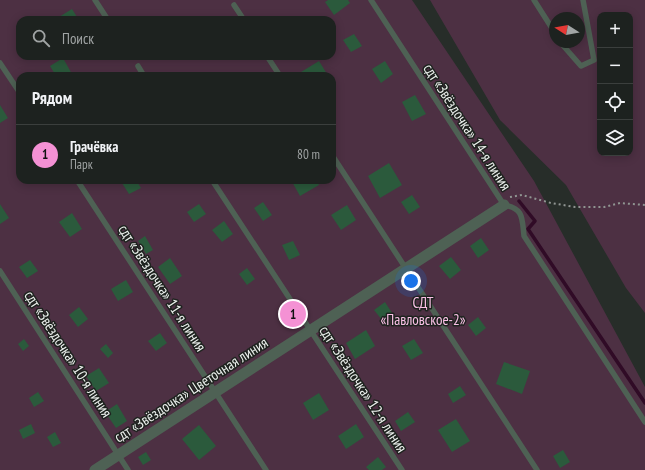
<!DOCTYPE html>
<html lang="ru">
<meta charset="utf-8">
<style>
body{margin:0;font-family:"PT Sans Narrow",sans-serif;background:#2a2f2c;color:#f1f3f6}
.controls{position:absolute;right:12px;top:12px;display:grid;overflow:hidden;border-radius:8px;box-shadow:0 2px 10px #0003}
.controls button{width:36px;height:36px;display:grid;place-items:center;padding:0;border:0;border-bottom:1px solid #3b3f3d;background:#1d221f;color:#f1f3f6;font:20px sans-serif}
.compass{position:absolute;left:549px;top:12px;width:36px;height:36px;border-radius:50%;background:#1d221f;box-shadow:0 2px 10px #0003;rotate:281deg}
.you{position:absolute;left:411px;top:281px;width:14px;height:14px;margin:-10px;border:3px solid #fff;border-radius:50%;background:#1a73e8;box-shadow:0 0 0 6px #1a73e833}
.badge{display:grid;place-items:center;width:26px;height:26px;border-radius:50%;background:#f491d4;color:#111;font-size:13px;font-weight:700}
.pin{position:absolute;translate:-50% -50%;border:2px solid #fff;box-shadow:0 1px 4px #0006}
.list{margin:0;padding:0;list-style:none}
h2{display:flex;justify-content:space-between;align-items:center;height:52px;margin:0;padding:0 16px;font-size:17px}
h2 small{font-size:13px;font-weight:400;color:#a0a4a4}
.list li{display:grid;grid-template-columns:26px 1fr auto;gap:12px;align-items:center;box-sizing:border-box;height:60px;padding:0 16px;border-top:1px solid #3b3f3d}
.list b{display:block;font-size:15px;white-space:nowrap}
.list p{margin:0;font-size:13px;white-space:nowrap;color:#a0a4a4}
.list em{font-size:13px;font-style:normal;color:#a0a4a4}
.icon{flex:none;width:22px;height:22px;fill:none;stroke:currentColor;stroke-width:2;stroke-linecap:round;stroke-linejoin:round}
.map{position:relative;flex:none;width:645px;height:470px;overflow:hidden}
.search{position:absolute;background:#1d221f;box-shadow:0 2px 10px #0003;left:16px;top:16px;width:320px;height:44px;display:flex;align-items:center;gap:10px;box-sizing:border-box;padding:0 14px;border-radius:12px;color:#a0a4a4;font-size:15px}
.panel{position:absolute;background:#1d221f;box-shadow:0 2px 10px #0003;left:16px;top:72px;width:320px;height:112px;border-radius:12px}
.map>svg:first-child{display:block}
.green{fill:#4d3043;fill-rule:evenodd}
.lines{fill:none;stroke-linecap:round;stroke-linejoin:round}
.stream{stroke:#300b26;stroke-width:3.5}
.building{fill:#2b5a3c}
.path{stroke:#909592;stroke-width:2;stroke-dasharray:2 3;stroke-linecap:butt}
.lane{stroke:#4e6154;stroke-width:5.5}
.street{stroke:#4e6154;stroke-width:11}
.labels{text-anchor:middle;stroke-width:3;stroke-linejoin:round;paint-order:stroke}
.street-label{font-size:15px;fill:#edf1ee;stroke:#1e231f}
.park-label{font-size:15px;fill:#fac0e6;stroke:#1e231f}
</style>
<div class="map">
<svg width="645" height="470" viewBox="0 0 645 470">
<rect width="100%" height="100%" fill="#272d29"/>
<!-- green -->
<path class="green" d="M0,0H412L534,181L645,387V470H0ZM20,20H332V56H20ZM20,76H332V180H20Z
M430,0H645V313L626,288L566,185L500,120ZM600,15H630V153H600ZM555,18H579V42H555Z"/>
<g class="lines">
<!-- stream -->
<path class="stream" d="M519,201L535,221L528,229L645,403"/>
</g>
<!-- building -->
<path class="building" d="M328,0H348L350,3L334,15L325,2Z
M72,9L79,20H54Z
M354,34L362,46L351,52L343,40Z
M63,58L72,74L69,76H56L50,66Z
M319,61L327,74L323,76H303L301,72Z
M385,61L393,74L381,83L372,69Z
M415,95L426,114L412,121L402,102Z
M0,105L8,118L0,123Z
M389,163L402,185L380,198L368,176Z
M120,180H136L141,188L129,194Z
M291,180H316L319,185L300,196Z
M412,195L420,207L409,214L401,202Z
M263,202L272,215L263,221L254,208Z
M0,204L9,218L0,224Z
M199,204L206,214L194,222L187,212Z
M347,205L356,220L341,230L331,215Z
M72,213L82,229L70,237L59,222Z
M224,221L233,234L222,242L212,230Z
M145,236L153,250L146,254L138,241Z
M481,238L489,250L478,258L470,246Z
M293,241L300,255L289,260L282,245Z
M451,257L461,270L450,279L439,266Z
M170,258L182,276L170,284L158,267Z
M30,260L38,271L27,278L19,267Z
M247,268L255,279L247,285L239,274Z
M126,280L133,292L118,301L111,289Z
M385,302L392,313L382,320L374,310Z
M79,307L88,319L78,327L69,315Z
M478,317L486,328L476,336L468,325Z
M366,330L375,346L355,359L346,343Z
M160,333L167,343L156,351L148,341Z
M24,339L29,346L23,351L18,344Z
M414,339L423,353L411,360L402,346Z
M106,344L113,353L108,358L100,349Z
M504,362L530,371L522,394L496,384Z
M99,368L109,383L96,391L86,376Z
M460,386L466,395L453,403L448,394Z
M38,392L44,401L34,407L29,398Z
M319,393L329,410L313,420L303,403Z
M117,404L127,421L116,428L105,412Z
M408,412L415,422L401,431L395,421Z
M456,419L470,441L452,452L438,430Z
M31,424L35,433L23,439L19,430Z
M356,424L364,437L346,449L338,436Z
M199,425L216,446L199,460L182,439Z
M55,432L61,443L53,447L47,437Z
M563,450L570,462L560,468L553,456Z
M146,452L151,460L143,465L138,457Z
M378,457L386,467L382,470H369L366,467Z"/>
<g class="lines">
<!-- path -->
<path class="path" d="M510,197L522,195L551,203L575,207H604L620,203L645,205"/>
<!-- lane -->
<path class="lane" d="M95,0L108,20
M371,0L504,205C524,208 522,219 524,236L645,422
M534,0L555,33
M234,5L244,20
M560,42L581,66L594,60L583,0
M267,56L280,76
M0,63L20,93
M138,66L144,76
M332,155L537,470
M77,180L266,470
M212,180L402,470
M0,271L128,470"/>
<!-- street -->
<path class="street" d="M95,470L504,205"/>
</g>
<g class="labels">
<!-- street labels -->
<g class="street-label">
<text transform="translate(467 127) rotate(57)" y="5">сдт «Звёздочка» 14-я линия</text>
<text transform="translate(162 288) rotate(57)" y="5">сдт «Звёздочка» 11-я линия</text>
<text transform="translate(68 354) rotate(57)" y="5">сдт «Звёздочка» 10-я линия</text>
<text transform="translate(363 389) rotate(57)" y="5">сдт «Звёздочка» 12-я линия</text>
<text transform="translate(191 390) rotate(-33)" y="5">сдт «Звёздочка» Цветочная линия</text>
</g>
<!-- park labels -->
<g class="park-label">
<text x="423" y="308">СДТ<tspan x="423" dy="17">«Павловское-2»</tspan></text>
</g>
</g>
</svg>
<div class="controls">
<button>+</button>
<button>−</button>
<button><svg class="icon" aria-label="locate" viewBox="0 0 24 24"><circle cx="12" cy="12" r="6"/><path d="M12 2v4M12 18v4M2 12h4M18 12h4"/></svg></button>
<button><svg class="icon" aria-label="layers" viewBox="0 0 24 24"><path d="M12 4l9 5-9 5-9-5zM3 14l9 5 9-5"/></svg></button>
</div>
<svg class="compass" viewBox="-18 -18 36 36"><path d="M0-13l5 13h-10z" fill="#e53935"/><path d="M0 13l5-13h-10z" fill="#a0a4a4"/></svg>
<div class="you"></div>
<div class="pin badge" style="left:293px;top:314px">1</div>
<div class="search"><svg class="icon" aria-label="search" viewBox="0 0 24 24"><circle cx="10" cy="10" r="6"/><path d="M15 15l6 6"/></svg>Поиск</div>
<section class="panel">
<h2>Рядом<small></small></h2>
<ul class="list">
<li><span class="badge">1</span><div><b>Грачёвка</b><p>Парк</p></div><em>80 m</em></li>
</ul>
</section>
</div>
